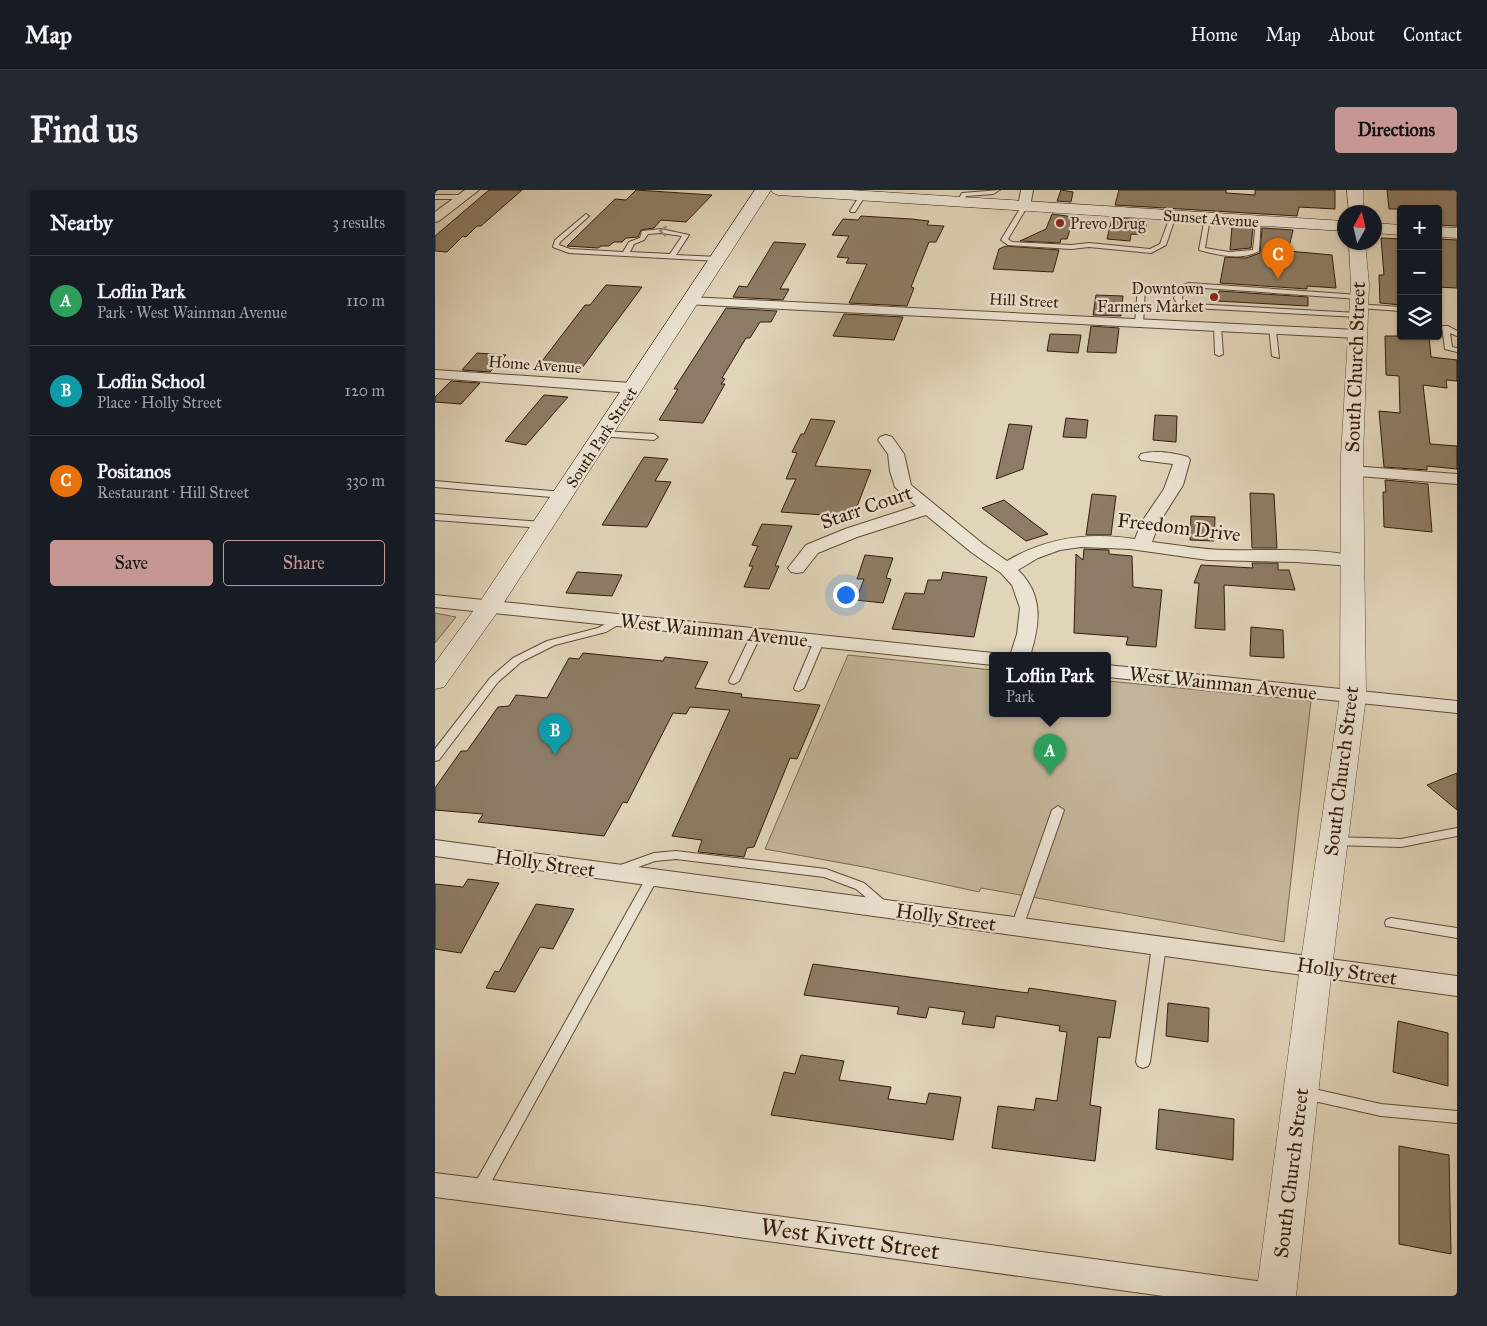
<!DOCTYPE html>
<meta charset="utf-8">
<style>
body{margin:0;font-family:"IM FELL Great Primer",serif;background:#242831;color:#f1f3f6}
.controls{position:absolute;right:15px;top:15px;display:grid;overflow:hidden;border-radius:5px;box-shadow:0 1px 4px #0004}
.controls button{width:45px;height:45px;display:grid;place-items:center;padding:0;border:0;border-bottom:1px solid #363941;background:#171b24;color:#f1f3f6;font:25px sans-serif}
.compass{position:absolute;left:902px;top:15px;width:45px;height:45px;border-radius:50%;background:#171b24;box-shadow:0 1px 4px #0004;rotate:8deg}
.you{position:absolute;left:410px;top:404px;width:18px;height:18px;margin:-12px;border:4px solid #fff;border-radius:50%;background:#1a73e8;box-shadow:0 0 0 8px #1a73e833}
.badge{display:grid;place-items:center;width:32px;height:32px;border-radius:50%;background:#c59692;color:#fff;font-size:16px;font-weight:700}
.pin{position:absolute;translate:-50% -41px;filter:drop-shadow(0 1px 2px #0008)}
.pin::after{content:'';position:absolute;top:26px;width:18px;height:15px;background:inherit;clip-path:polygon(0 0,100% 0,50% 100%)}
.popup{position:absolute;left:554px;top:462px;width:122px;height:65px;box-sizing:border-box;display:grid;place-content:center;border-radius:5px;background:#171b24;filter:drop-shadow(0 1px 4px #0005);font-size:16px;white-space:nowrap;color:#9ea1a6}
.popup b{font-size:19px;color:#f1f3f6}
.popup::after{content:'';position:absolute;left:50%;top:100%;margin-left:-10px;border:10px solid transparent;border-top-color:#171b24}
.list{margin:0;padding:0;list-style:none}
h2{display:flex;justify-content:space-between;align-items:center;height:65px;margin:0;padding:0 20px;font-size:21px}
h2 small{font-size:16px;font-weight:400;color:#9ea1a6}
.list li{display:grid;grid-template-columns:32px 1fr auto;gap:15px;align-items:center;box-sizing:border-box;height:90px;padding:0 20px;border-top:1px solid #363941}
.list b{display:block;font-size:19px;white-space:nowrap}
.list p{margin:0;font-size:16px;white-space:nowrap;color:#9ea1a6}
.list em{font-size:16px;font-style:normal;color:#9ea1a6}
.actions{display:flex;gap:10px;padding:15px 20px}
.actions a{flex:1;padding:11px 0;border:1px solid #c59692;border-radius:5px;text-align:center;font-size:18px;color:#c59692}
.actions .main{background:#c59692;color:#111}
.icon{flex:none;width:28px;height:28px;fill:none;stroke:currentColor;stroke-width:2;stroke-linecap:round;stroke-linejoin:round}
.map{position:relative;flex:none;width:1022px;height:1106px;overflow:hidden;border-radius:5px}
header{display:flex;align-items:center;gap:30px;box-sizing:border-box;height:70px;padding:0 25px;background:#171b24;border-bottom:1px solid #363941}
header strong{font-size:24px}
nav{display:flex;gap:28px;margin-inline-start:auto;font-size:18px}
.intro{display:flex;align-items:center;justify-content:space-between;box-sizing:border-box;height:120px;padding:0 30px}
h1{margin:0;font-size:35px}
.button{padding:12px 22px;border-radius:5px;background:#c59692;color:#111;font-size:18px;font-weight:700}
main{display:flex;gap:30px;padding:0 30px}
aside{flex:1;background:#171b24;border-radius:5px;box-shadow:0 1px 4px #0004}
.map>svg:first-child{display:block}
.green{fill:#c3b59b;stroke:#7b6853}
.building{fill:#8d7c65;stroke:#331c0b}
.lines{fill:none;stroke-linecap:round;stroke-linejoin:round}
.service-casing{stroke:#5e4a36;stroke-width:2}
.minor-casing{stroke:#5e4a36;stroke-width:2}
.tertiary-casing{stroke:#5e4a36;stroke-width:1}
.secondary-casing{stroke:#331c0b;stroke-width:1}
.service{fill:#ebe3d2;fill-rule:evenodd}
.minor{fill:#ebe3d2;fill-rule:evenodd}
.tertiary{fill:#ebe3d2;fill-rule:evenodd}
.secondary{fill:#ebe3d2;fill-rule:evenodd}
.oneway{stroke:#988978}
.poi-dot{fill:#8f2418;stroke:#ebe3d2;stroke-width:2}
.labels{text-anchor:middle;stroke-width:4.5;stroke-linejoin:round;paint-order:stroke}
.far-street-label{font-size:16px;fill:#331c0b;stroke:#ebe3d2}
.far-poi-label{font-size:16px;fill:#331c0b;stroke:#ebe3d2;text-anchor:start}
.street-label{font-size:20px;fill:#331c0b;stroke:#ebe3d2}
.near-street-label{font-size:24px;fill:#331c0b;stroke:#ebe3d2}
</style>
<header>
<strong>Map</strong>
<nav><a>Home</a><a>Map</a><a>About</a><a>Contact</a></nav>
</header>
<div class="intro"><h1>Find us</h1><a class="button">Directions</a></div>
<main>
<aside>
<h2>Nearby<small>3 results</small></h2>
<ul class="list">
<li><span class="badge" style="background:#2e9e5b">A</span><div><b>Loflin Park</b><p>Park · West Wainman Avenue</p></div><em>110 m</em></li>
<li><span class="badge" style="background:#0f9aa8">B</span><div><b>Loflin School</b><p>Place · Holly Street</p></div><em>120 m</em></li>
<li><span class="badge" style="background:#e8710a">C</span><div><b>Positanos</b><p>Restaurant · Hill Street</p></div><em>330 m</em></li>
</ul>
<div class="actions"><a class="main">Save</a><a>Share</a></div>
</aside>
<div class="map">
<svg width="1022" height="1106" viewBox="0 0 1022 1106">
<rect width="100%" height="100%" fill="#e0d4b9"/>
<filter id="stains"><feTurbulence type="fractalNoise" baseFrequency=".004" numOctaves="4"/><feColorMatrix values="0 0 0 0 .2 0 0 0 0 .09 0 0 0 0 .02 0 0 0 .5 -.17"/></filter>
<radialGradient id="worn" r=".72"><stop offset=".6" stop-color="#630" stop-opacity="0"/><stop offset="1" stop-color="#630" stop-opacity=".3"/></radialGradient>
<!-- green -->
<path class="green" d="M0,423L21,427L0,453Z
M413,465L557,480L558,524H672L673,491L876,511L849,752L546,698L544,702L429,677L330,659Z"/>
<!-- building -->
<path class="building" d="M54,0H87L46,36H42L31,47L28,46L12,62L0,61V46Z
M201,0L277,5L251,32L226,30L219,38L206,40L203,47L191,48L187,52H179L174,56H166L163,58L132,56L180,9L191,10Z
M626,0L638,2L636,12L622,11Z
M684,0H791V3L820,5V0H900V19L864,17L862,26L680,15Z
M952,0H1022V36L1003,35V19H954Z
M617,24L639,27L632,49H626L625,53L585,51L611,39Z
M426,26L476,29L494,31L492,35L509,36L501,52H494L476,97L479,98L472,116L414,113L432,74L411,73L414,68L402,67L414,46L397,45L408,29L423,30Z
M677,28L712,30L709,45L696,44L695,51L672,49Z
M797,36L818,37L816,58L795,60Z
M827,38L858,40L853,61L897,65L901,98L872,96V99L785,93L790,67L811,68L825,63Z
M946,48L966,49V115L945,113L944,85H949Z
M1003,49L1022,50V98L1003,97Z
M339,52L371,54L345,99H354L348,110L298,107L304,96L312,97Z
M571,56L624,60L618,82L558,79L564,59Z
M171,95L207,97L144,182L101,179L150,115H155Z
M784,101L873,107V116L782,111Z
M661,105L688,106L686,126L658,125Z
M291,118L342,121L336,132H325L315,148H311L287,188L290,189L286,194H290L268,233L224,230L243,199H239Z
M409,124L468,127L459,150L398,146Z
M656,136L684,138L681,163L652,162Z
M615,144L646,145L643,163L612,161Z
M950,146H994L996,167L1022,170V191L1011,190L1012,198L988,195L995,254L1022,256V279L992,276V280L949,277L944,221L965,223L964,186L951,185Z
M42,163L71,165L55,182L27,180Z
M16,191L45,193L26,214L0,212V207Z
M109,205L133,207L91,255L70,251Z
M720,225L742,226L741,252L718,250Z
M631,228L653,230L651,248L628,247Z
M376,229L400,231L380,276L436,280L418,327L346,322L361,289H351L362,263L357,262L366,244H369Z
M574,234L597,236L588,279L561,289Z
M209,267L233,269L220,291L236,292L212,337L167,335Z
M950,290L993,294L997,342L949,337L948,302H951Z
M815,303L839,304L842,358H817Z
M657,304L681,306L676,345H651Z
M569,310L596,331L613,344L591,351L547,318Z
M756,326L780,327L779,351L755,350Z
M327,334L357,336L340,376H344L334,399L309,397L318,376H314L323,356L317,355Z
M649,359L674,360V364L697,366L698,397L727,400L721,457L691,455L693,447L639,443L641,364L648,370Z
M430,365L458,368L451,388L456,389L448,413L421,410L429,389H422Z
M817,373H843V380H854L860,400L789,395L790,440L760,438L764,393H759L766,375L818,378Z
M142,382L187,385L177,406L131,403Z
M508,382L552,387L539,447L457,439L470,403L489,404L493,390H506Z
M816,437L848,440L849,468L815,466Z
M148,463L228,471L230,467L273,472L260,498L307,504L306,507L385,515L362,569L355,568L319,657L312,658L309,667L263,662L267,650L237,646L295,520L255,517L251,524L238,523L192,613L188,612L169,646L43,632L48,624L0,620V598L26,561H32L63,517L74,516L81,505L112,508L134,468L144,469Z
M1022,583V620L992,595Z
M33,689L64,693L26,763L0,759V694L28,697Z
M101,714L139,719L118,759L105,757L80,802L51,798L60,781L64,782Z
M378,774L593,803L594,798L681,811L675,848L663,847L655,915L666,917L660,971L557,958L563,916L599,920L601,908L622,911L632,842L624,841L625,836L561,826L559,838L527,834L530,822L494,817L491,828L462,824L464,817L369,805Z
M733,813L774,818L773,852L731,846Z
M963,831L1013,843V896L958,882Z
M366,865L409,871L404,890L456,897L453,909L491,914L494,903L526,907L518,950L336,925L349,882L360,884Z
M724,919L799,929L798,970L721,959Z
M964,956L1014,965L1016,1064L964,1054Z"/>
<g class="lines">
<defs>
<path id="service" d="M565,0L558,4L531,6L527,13L522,12L527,3Z
M0,5H30L33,7L30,9H0Z
M425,5L430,6L420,22H416L415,21Z
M589,15L592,17L573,49L577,52L636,55L654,53L715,59L725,54L736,24L741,25L731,55L716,63L654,57L636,59L573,55L566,50L586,17Z
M151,24L154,26L153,27L125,52L124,55L135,59L188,62L194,52L205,48L207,41L226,39L254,45L241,65L283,67L286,69L283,71L134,63L118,57L120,50ZM226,43L247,46L235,64L195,62L199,54L209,50L213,44Z
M770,27L775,28L770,58L794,62L818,60L821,31L826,30L824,61C808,71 782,65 764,60Z
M754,93L924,105L928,107L924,109L755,97L748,100L747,109L750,111L758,114L923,123L927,125L923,127L758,118L744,115L739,109L742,97Z
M703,96L710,98L708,134L704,136L700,134Z
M921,114L966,117V121L924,118H921Z
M779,135L786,137L788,164L784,166L780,164Z
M1007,136H1013L1022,141V146L1015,143L1017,157L1022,158V162L1010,159Z
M834,138L841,140L844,168L837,166Z
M167,241L219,244L223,247L219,250L164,246V242Z
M0,291L128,302L132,305L128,308L0,297Z
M0,324L108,332L113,335L108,338L0,330Z
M184,427L188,428L189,430L188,432L171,442L120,455L86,472L63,492L4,570L0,571V559L55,488L78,468L112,451L163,438Z
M321,442L326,445L304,491L299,494L295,493L294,491L316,445Z
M384,448L389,451L369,498L364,501L360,500L359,498L379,451Z
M623,616L629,620L588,737L587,740H577L576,737L617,620Z
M1022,638V646L966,657L898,655L894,654L892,651L894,648L898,647L966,649Z
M241,661L391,679L429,693L457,717L456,720H446L421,699L389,687L241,669L220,671L181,685L177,684L175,681L177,678L219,663Z
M217,684L221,685L223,688L49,1005L44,1007L39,1005L36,1000L39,995L211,688L213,685Z
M956,728L1022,738V748L951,736L950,733L951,730Z
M724,751L729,753L731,756L715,872L713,876L708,878L703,876L701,872L717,756L719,753Z
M870,897L946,914L1022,921V933L946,926L870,909L865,907L863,903L865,899Z"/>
<path id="minor" d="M30,0H44L4,31L0,32V22Z
M586,0H598L595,17L589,21L583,17Z
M255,107L922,140L927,141L929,144L927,147L922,148L250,114L248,111L250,108Z
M0,180L197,193L202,195L205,198L202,201L197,203L0,188Z
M451,245L457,247L469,264L476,295L548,354L572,371C612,347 655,342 700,349L706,333L729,299L738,274L706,270L704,267L706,264C720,260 739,263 753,267L755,270L748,295L724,333L717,352C743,355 768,360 793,360C836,361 882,357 923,367L926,371L923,375L917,376L861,372L773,370L695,359L646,357L625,360L603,368L583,380C609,405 605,434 595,466H575L582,444L585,418L577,395L566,383L536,362L491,325L422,347L383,363L368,382L362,383L356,382L353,378L371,355L410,339L481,316L460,297L455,281L453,264L443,250L445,247Z
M917,276L1022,284V294L911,285L909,281L911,277Z
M0,405L558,463L566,466H558V475L0,417Z
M672,475L1022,511V523L672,487Z
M0,650L1022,786V806L0,666Z
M0,983L267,1016L829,1092L840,1096L844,1106H728L267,1042L0,1007Z"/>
<path id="tertiary" d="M912,0H928V22H914Z
M914,52H930L934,94L928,266L931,507L897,777L861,1106H821L865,777L905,507L906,266L916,94Z"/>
<path id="secondary" d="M320,0H415L909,31V41L343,5L338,3L336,0L66,417L9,497L0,499V473L44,413Z
M939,33L966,35V45L939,43Z
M1003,37L1022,38V48L1003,47Z"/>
</defs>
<!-- service casing -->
<use href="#service" class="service-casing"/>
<!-- minor casing -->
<use href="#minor" class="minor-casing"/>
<!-- tertiary casing -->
<use href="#tertiary" class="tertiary-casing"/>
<!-- secondary casing -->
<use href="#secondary" class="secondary-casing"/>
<!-- service -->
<use href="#service" class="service"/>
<!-- minor -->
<use href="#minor" class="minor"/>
<!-- tertiary -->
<use href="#tertiary" class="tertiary"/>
<!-- secondary -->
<use href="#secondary" class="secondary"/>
</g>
<!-- one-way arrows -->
<defs><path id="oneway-chevron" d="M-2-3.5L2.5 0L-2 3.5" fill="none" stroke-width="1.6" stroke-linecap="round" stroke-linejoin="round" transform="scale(1.25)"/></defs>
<use class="oneway" href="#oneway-chevron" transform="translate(228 41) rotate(-175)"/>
<!-- markers -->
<g class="poi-dot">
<circle cx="625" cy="33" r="5"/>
<circle cx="779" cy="107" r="5"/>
</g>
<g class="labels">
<!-- far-street labels -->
<g class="far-street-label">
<text transform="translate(776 28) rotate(4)" y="6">Sunset Avenue</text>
<text transform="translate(589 110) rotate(3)" y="6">Hill Street</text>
<text transform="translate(100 174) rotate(4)" y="6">Home Avenue</text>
<text transform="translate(166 247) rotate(-57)" y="6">South Park Street</text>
</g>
<!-- far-poi labels -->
<g class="far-poi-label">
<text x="635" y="39">Prevo Drug</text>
<text x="769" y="104" text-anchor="end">Downtown<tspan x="769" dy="18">Farmers Market</tspan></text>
</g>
<!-- street labels -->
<g class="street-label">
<text transform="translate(920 177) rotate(-88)" y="7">South Church Street</text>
<text transform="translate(431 317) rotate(-19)" y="7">Starr Court</text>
<text transform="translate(744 337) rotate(7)" y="7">Freedom Drive</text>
<text transform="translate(279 440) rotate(6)" y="7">West Wainman Avenue</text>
<text transform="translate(788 493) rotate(6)" y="7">West Wainman Avenue</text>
<text transform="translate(906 581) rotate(-83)" y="7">South Church Street</text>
<text transform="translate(110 673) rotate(8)" y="7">Holly Street</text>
<text transform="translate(511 727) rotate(8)" y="7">Holly Street</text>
<text transform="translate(912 781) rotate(8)" y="7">Holly Street</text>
<text transform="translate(856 983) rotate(-83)" y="7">South Church Street</text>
</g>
<!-- near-street labels -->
<g class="near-street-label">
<text transform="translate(415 1049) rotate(8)" y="8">West Kivett Street</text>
</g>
</g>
<rect width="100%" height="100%" filter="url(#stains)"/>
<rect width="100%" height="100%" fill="url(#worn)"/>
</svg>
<div class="controls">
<button>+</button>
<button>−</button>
<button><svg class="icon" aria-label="layers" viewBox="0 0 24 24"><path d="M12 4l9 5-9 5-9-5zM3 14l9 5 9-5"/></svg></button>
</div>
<svg class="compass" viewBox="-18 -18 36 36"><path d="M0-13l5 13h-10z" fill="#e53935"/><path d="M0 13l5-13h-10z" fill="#9ea1a6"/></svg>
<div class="you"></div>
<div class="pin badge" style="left:615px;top:585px;background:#2e9e5b">A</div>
<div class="popup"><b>Loflin Park</b>Park</div>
<div class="pin badge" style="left:120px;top:565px;background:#0f9aa8">B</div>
<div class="pin badge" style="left:843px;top:89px;background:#e8710a">C</div>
</div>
</main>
